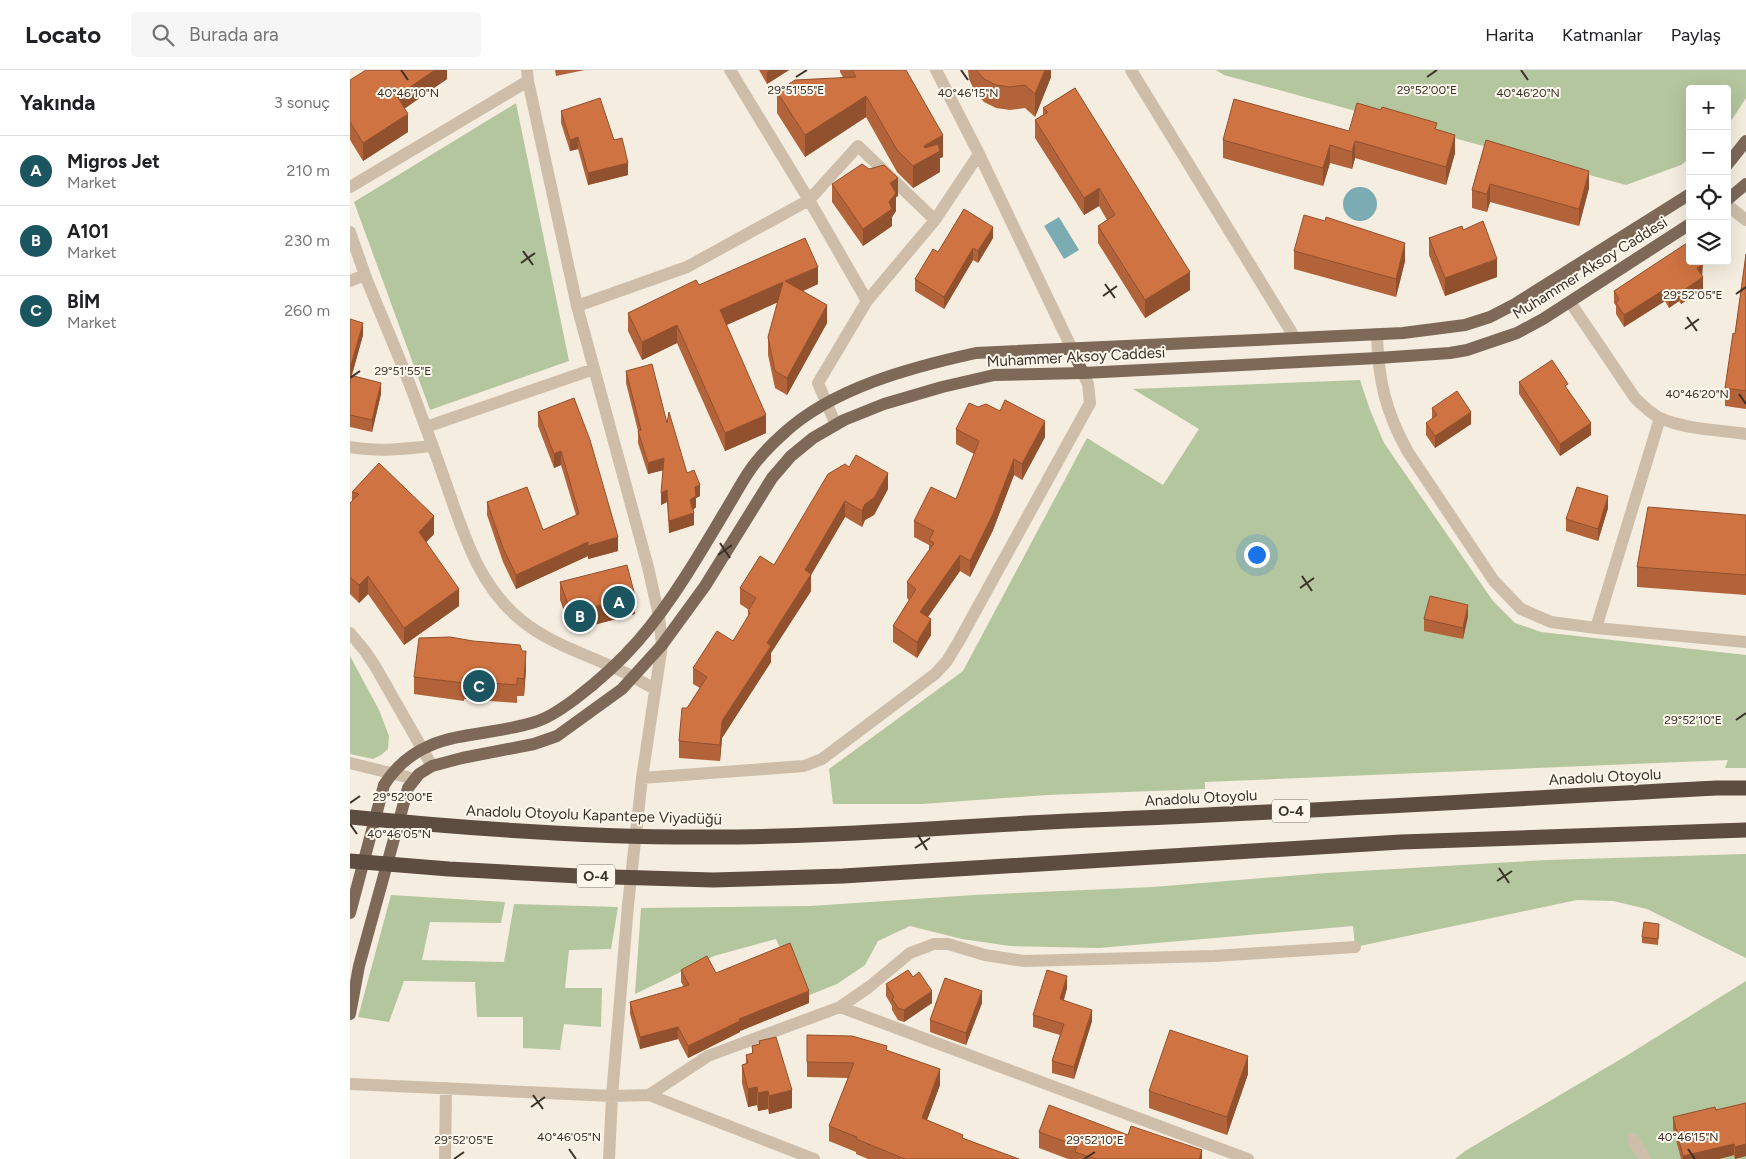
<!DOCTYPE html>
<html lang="tr">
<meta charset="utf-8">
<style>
body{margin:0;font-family:Figtree,sans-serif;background:#f6f6f6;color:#202124}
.controls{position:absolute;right:15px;top:15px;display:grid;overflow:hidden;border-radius:5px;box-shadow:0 5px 20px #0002}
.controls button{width:45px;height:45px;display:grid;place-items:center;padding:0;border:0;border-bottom:1px solid #e0e0e0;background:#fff;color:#202124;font:25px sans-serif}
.you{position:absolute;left:906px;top:484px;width:18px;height:18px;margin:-12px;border:4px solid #fff;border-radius:50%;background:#1a73e8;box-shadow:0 0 0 8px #1a73e833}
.badge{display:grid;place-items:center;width:32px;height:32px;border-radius:50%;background:#1b5560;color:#fff;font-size:16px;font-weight:700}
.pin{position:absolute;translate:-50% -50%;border:2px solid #fff;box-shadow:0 1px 5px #0006}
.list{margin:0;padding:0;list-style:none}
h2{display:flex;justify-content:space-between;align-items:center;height:65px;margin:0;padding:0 20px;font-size:21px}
h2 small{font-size:16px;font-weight:400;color:#757577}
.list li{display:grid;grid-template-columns:32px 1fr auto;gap:15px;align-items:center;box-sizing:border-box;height:70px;padding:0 20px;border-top:1px solid #e0e0e0}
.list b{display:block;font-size:19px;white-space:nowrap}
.list p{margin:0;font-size:16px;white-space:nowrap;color:#757577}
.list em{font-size:16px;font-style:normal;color:#757577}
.icon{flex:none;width:28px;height:28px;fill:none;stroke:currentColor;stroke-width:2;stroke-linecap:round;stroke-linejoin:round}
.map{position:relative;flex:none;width:1396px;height:1089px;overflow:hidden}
header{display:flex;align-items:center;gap:30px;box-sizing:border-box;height:70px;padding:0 25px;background:#fff;border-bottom:1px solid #e0e0e0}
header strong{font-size:24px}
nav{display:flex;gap:28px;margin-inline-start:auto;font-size:18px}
.search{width:350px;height:45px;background:#f6f6f6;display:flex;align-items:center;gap:12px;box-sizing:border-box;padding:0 18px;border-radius:5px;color:#757577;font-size:19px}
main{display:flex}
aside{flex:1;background:#fff}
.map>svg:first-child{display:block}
.green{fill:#b4c69d}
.water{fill:#7bacb4}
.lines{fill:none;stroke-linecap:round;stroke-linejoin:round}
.minor{stroke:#cebea9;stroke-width:12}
.major{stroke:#7e6959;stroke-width:12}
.highway{stroke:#5d4c40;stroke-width:15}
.wall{fill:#b26339}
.shaded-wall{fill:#91502e}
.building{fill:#cf7342;stroke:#91502e}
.ticks{fill:none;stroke:#3b3129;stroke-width:2}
.labels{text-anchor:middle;stroke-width:4;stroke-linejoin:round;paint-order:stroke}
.shield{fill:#fcf6ec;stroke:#756c64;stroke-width:1}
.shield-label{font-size:14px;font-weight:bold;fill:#3b3129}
.street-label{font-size:15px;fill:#3b3129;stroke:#fcf6ec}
.ticks-label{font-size:12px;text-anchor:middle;fill:#3b3129;stroke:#fcf6ec;stroke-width:4;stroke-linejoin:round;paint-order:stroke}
</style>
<header>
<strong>Locato</strong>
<div class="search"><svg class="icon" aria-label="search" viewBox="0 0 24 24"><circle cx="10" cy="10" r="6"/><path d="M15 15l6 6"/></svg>Burada ara</div>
<nav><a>Harita</a><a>Katmanlar</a><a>Paylaş</a></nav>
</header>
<main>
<aside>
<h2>Yakında<small>3 sonuç</small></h2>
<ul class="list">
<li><span class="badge">A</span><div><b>Migros Jet</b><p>Market</p></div><em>210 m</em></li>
<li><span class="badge">B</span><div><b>A101</b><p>Market</p></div><em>230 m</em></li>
<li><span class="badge">C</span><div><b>BİM</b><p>Market</p></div><em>260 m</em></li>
</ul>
</aside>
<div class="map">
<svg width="1396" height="1089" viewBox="0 0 1396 1089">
<rect width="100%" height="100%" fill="#f5eddf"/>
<!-- green -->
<path class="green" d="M866,0H1396V28L1377,57V19H1340V88L1331,95L1276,115L874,5Z
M166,33L219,291L80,340L4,132Z
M1010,310L1020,340L1034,373L1143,531L1165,553L1191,562L1396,585V698H1375L1378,690L855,712V719L697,725L572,734H483L479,699L613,601L737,368L813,415L849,359L783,319Z
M0,586L29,640L39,666L38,679L31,685L23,689L0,684Z
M1396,784V888L1297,839L1263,831L1227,830L1005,877L1003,856L749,878L660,876L612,869L560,856L528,871L515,895L487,914L452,928L426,869L364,886L285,924L291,838L461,836L624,825L803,817L976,803L1197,790Z
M41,825L155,832L151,853L80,852L72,890L154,892L164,834L268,837L261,879L219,880L215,918H252L251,957L214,954L210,980L173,978V947H127L125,912L54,911L39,952L8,947Z
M1396,911V1089H1105L1115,1081L1281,983Z"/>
<!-- water -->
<path class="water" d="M993 134a17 17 0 1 1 34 0a17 17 0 1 1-34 0Z
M709,147L729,180L714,189L694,156Z"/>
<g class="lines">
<!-- minor -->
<path class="minor" d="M177,0L178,11L227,236L298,497L309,546L312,575L292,708L278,835L262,1026L259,1089
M380,0L459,130L517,231
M586,0L629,84
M781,0L945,268
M0,117L178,11
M1377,135L1396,150
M0,162L15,205L0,211
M15,205C33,251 54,296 70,342C81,371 91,399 101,428C117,474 132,518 171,550C199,573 233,583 265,598C279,604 292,612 305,619
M1220,232L1285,328C1293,336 1300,343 1310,348C1334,359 1369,360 1396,364
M227,236L337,197L459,130L508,76L585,150
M1027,264C1028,310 1036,343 1058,382L1144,511L1171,539L1201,552L1246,558L1396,572
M486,355L468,313L517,231L585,150L629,84L722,279
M76,357L244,299
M0,377C28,382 55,379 82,376
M1246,558L1310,348
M0,563L15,581L25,596L82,696
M0,693L65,709
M292,708L454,696L472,689L585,604L597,591L609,571L740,333L738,314L733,303
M490,937L898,1089
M0,1014L262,1026L299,1025L464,1089
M299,1025L358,986L490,937L519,917L560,883L584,874H598L635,885L674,891L864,886L1005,877
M1283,1069L1295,1089
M95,1089L96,1018"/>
<!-- major -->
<path class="major" d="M1377,95L1396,71
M1377,130L1396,114
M722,279L733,303
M0,843L34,715C71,657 128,670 185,652C199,648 213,638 225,629C275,591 304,556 337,504C353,479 368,453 383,428C390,416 397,403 406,392C414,382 423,373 433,364C482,318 562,297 626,283L1053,263L1115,255L1140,247L1165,234L1340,124
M0,944L9,896L58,718L69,704L82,696L112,688L184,674L207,666L272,619L312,575L355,516L422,408L441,386L463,368L494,350L534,334L592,317L644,305L733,303L1028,288L1100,283L1117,280L1167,263L1193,249L1340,154"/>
<!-- highway -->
<path class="highway" d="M0,747C121,759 242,768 364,767C490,767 616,755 742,750C950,742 1159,729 1367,718H1396
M0,791L99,799L229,806L363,810L493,806L1051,772L1396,760"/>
</g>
<!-- wall -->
<path class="wall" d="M97,0V9L54,38L58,62L13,91L0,70V10Z
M205,0H235L206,6Z
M409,0H439L417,14Z
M490,0H556L593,87L590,88V102L563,118L547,102L516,47L455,87L427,43V22L493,7L490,2Z
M618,0H701V7L685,47L675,38L660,40L646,38L634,32L625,22L619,9Z
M725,18L840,220L795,248L748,173V156L757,150L749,136L734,145L685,68V50L693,45V38Z
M211,41L264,70L278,105L238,115L228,79L220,81L211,53Z
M1087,60L1105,83L1096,115L1005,88L1002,99L980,93L973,116L873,88V70L999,61Z
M1136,70L1239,118L1229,156L1140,132L1137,142L1122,138V120Z
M482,114L548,126L546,127V141L542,147V156L513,176L482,132Z
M1113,160L1147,207L1095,226L1079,185V168Z
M643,168L628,193L623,190L594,239L565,221V209L588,182Z
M944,181L1055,191L1046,227L944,199Z
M1396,184V339L1375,336V318L1385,264Z
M1353,191L1352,205L1353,219L1331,234L1329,231L1319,238L1315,231L1274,257L1266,244V236L1264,233V221Z
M468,214L453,221L477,253L437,325L425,318L418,285V267L428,232L376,255L416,363L375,381L327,273L292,290L278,261V243L349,215Z
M0,249L13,265L2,305L31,324L22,362L0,357Z
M276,301L317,353L337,403L350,426L346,428V437L343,440L344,455L319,463L317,432L311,435L313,400L298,404L288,373V361L276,313Z
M1169,312L1218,319L1241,365L1210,386L1169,324Z
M224,328L268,481L238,489V486L166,519L153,492L137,445V432L193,460L226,445L211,395L204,398L188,356V342Z
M628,337L695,367L672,410L664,405L643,460L620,507L610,501L578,547L581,565L567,588L543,572V556L559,530L557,528V512L579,480V475L564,467V451L606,429L624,384L606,374V359Z
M1082,338L1121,354L1085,378L1076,365V353L1082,349Z
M29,393L84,464L76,472L109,536L54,575L18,524L9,533L0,524V433L2,431V422Z
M499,397L538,419L524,445L515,450L512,457L495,447L461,505V521L421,583V592L372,668L370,691L329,688V671L337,638L350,618L343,614V598L383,571L398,547V541L399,540L390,534V518L424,495Z
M1258,438L1248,471L1216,461V449Z
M1396,445V525L1287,517V497Z
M210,512L285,544L221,561L210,530Z
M1118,546L1113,569L1074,561V549Z
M176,599L174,626H167V633L114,629V631L64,624V607Z
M1309,860L1308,875L1292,873V867Z
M331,900L366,903L459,933L390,961V962L338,988L328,969L290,979L280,944V932L334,917L331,912Z
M563,907L582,933L554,952L548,950L542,940V936L536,926V914Z
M717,918L714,930L742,951L724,1009L702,1003V991L710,965L683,957V945Z
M632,933L616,975L580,962V950Z
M457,965L537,980L590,1015L577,1050L613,1068L669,1089H518L506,1084V1082L479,1071V1056L498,1008L457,1007Z
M409,971L442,1038L419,1044L418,1039L408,1041L407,1035L398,1037L392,1013V995L396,994V985L402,984V976L409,974Z
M898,1004L877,1065L799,1038V1021Z
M1396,1033V1086L1385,1089L1384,1085L1369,1089H1331L1323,1059V1047L1366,1040Z
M689,1062L778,1065L852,1089H718L689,1078Z"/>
<!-- shaded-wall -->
<path class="shaded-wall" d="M85,0H97V9L47,44V26Z
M420,0H439L417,14V2Z
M695,0H701V7L685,47V24Z
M516,26V47L455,87V65Z
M58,44V62L13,91V73Z
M593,65V87L590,88V102L563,118V96L574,76Z
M1105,65V83L1096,115V97Z
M228,67V79L220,81V70Z
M1005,71V88L1002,99V82Z
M980,75V93L973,116V98Z
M278,93V105L238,115V103Z
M1239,101V118L1229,156V139Z
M548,108V126L546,127V141L542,147V156L513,176V159L540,113Z
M1140,114V132L1137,142V124Z
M749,118V136L734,145V128Z
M643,157V168L628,193V181Z
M1055,173V191L1046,227V209Z
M623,178V190L594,239V227Z
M1147,189V207L1095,226V208Z
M1349,191H1353L1352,207L1347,198Z
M468,197V214L435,229V211Z
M840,202V220L795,248V230Z
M1353,207V219L1331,234V222Z
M433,212V230L370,258V240Z
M1315,219V231L1274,257V245Z
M1329,219V231L1319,238V226Z
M477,235V253L437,325V308Z
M13,253V265L0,311V299Z
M327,255V273L292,290V272Z
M31,313V324L22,362V350Z
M1121,342V354L1085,378V366Z
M416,345V363L375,381V363Z
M695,351V367L672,410V394Z
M1241,353V365L1210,386V374Z
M211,381V395L204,398V384Z
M314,388V400L298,404V393Z
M664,389V405L643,460L620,507V491Z
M538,403V419L524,445L515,450L512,457V441L515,434Z
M350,415V426L346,428V437L340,442V430L345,417Z
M317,420V432L311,435V423Z
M1258,426V438L1248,471V459Z
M495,431V447L461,505V521L421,583V592L372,668L370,691V675L372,651L417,573L455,500Z
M344,443V455L319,463V451Z
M84,446V464L69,480V462Z
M268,467V481L238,489V476Z
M238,472V486L166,519V505Z
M610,485V501L570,558V542Z
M18,506V524L9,533V515Z
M109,519V536L54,575V558Z
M285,526V544L221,561V543Z
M1118,535V546L1113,569V558Z
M581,549V565L567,588V572Z
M176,581V599L174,626V609Z
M717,906V918L710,941V929Z
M459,921V933L390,961V962L338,988V976L389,949Z
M582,921V933L554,952V940Z
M632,921V933L616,975V963Z
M742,940V951L724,1009V997Z
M328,957V969L290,979V967Z
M898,986V1004L877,1065V1047Z
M590,999V1015L572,1063V1048Z
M407,1017V1035L398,1037V1019Z
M442,1020V1038L419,1044V1026Z
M418,1021V1039L408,1041V1023Z
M1384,1074V1085L1369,1089H1333V1086Z
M1396,1074V1086L1385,1089V1077Z
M852,1080V1089H849Z"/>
<!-- building -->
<path class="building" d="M16,0H85L47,26L58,44L13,73L0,52V10Z
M502,0H556L593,65L574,76L575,78L588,74L590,81L563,96L547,80L516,26L455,65L427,22L445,10L506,7Z
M626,0H695L685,24L675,15L660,17L646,15L634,9Z
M725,18L840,202L795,230L748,156L765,145L749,118L734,128L685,50L698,42L693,38Z
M250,28L264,70L272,68L278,93L238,103L228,67L220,70L211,41Z
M884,29L999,61L1007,33L1031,40L1032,37L1087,53L1085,59L1105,65L1096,97L1005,71L1002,82L980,75L973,98L873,70Z
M1136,70L1239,101L1229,139L1140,114L1137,124L1122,120Z
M512,94L519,99L534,95L548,108L540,113L546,123L539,132L542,139L513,159L482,114Z
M614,139L643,157L628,181L623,178L594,227L565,209L583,179L588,182Z
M954,145L975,151L976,147L1055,173L1046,209L944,181Z
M1133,151L1147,189L1095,208L1079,168L1112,156L1113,160Z
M455,168L468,197L435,211L477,235L437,308L425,301L418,267L433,212L370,240L416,345L375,363L327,255L292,272L278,243L346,210L349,215Z
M1340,171V191H1350L1352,195L1347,198L1353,207L1331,222L1329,219L1319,226L1315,219L1274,245L1266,233L1269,230L1264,221Z
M1396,184V321L1375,318L1383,263L1385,264Z
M0,249L13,253L0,299Z
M1202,290L1218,314L1215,316L1241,353L1210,374L1169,312Z
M302,294L317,353L319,342L337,403L344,400L350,415L345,417L346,426L340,430L344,443L319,451L317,420L311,423L314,388L298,393L288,361L291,360L276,301Z
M0,305L31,313L22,350L0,345Z
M1107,321L1121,342L1085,366L1076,353L1087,345L1082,338Z
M224,328L240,370L268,467L238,476V472L166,505L153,478L137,432L177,417L193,460L229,444L211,381L204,384L188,342Z
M655,330L695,351L672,394L664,389L643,444L620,491L610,485L570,542L581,549L567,572L543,556L566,519L557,512L584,473L579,470L584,461L564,451L581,417L606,429L629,371L606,359L619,333L628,337L636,334L650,341Z
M506,385L538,403L524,428L515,434L512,441L495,431L455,500L461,504L417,573L421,576L372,651L370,675L329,671L332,638H337L357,607L343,598L367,561L383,571L400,543L398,541L406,528L390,518L410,486L424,495L478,404L495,394L499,397Z
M29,393L84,446L69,462L109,519L54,558L18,506L9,515L0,507V433L9,424L2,422Z
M1227,417L1258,426L1248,459L1216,449Z
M1298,437L1396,445V505L1287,497Z
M277,495L285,526L221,543L210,512Z
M1080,526L1118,535L1113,558L1074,549Z
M100,567L123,571L170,575L172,581H176L174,609L167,608V615L114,611V613L64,607L69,568Z
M1294,852L1309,854L1308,869L1292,867Z
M440,873L459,921L389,949L390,951L338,976L328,957L290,967L280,932L339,915L331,900L357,886L366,903Z
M558,900L563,907L569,902L582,921L554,940L548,938L542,929L544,927L536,914Z
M697,900L717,906L710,929L742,940L724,997L702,991L714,954L683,945Z
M595,908L632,921L616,963L580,950Z
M820,960L898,986L877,1047L799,1021Z
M457,965L502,966L537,976L536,980L590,999L572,1048L613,1065L612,1068L669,1089H555L506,1069L507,1067L479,1056L504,993L457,992Z
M426,967L442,1020L419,1026L418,1021L408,1023L407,1017L398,1019L392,995L398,993L396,985L403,983L402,976L410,974L409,971Z
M1396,1033V1074L1385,1077L1384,1074L1333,1086L1323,1047L1365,1037L1366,1040Z
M699,1035L778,1065L781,1056L852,1080L849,1089H746L725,1082L727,1076L689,1062Z"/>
<!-- ticks -->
<path class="ticks" d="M51,0L58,10M611,0L618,10M1171,0L1178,10M446,7L457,0M1077,7L1087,0M173,181L183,195M171,193L185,183M755,214L765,228M1386,224L1396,217M753,226L767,216M1337,247L1347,261M1335,259L1349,249M0,308L10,301M1389,324L1396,334M370,473L380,488M368,485L382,475M952,506L962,521M950,518L964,508M1386,650L1396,643M0,733L10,726M0,754L7,764M568,765L577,780M565,778L580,768M1149,798L1159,813M1147,811L1162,801M183,1025L193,1039M181,1037L195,1027M219,1079L226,1089M1338,1079L1345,1089M104,1089L114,1082M734,1089L745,1082"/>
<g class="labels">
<!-- shield labels -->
<g class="shield">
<rect x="922" y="729.5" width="38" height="23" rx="4"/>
<rect x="227" y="794.5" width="38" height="23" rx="4"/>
</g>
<g class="shield-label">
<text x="941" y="746">O-4</text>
<text x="246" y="811">O-4</text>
</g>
<!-- street labels -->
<g class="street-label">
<text transform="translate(1240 198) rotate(-32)" y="5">Muhammer Aksoy Caddesi</text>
<text transform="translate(726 287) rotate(-3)" y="5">Muhammer Aksoy Caddesi</text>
<text transform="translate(1255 707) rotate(-3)" y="5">Anadolu Otoyolu</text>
<text transform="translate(851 728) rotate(-3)" y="5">Anadolu Otoyolu</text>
<text transform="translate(244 745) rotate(2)" y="5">Anadolu Otoyolu Kapantepe Viyadüğü</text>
</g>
</g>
<g class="ticks-label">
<text x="446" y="24">29°51'55"E</text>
<text x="1077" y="24">29°52'00"E</text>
<text x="58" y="27">40°46'10"N</text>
<text x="618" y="27">40°46'15"N</text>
<text x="1178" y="27">40°46'20"N</text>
<text x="1343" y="229">29°52'05"E</text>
<text x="53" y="305">29°51'55"E</text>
<text x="1347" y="328">40°46'20"N</text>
<text x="1343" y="654">29°52'10"E</text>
<text x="53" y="731">29°52'00"E</text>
<text x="49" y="768">40°46'05"N</text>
<text x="219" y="1071">40°46'05"N</text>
<text x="1338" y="1071">40°46'15"N</text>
<text x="114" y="1074">29°52'05"E</text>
<text x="745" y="1074">29°52'10"E</text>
</g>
</svg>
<div class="controls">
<button>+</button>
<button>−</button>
<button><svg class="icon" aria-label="locate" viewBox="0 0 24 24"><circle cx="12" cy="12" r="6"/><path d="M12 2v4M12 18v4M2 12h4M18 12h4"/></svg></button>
<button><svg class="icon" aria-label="layers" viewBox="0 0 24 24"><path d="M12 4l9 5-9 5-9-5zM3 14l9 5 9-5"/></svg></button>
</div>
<div class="you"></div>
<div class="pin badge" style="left:269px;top:532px">A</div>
<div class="pin badge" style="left:230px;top:546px">B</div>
<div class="pin badge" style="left:129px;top:616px">C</div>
</div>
</main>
